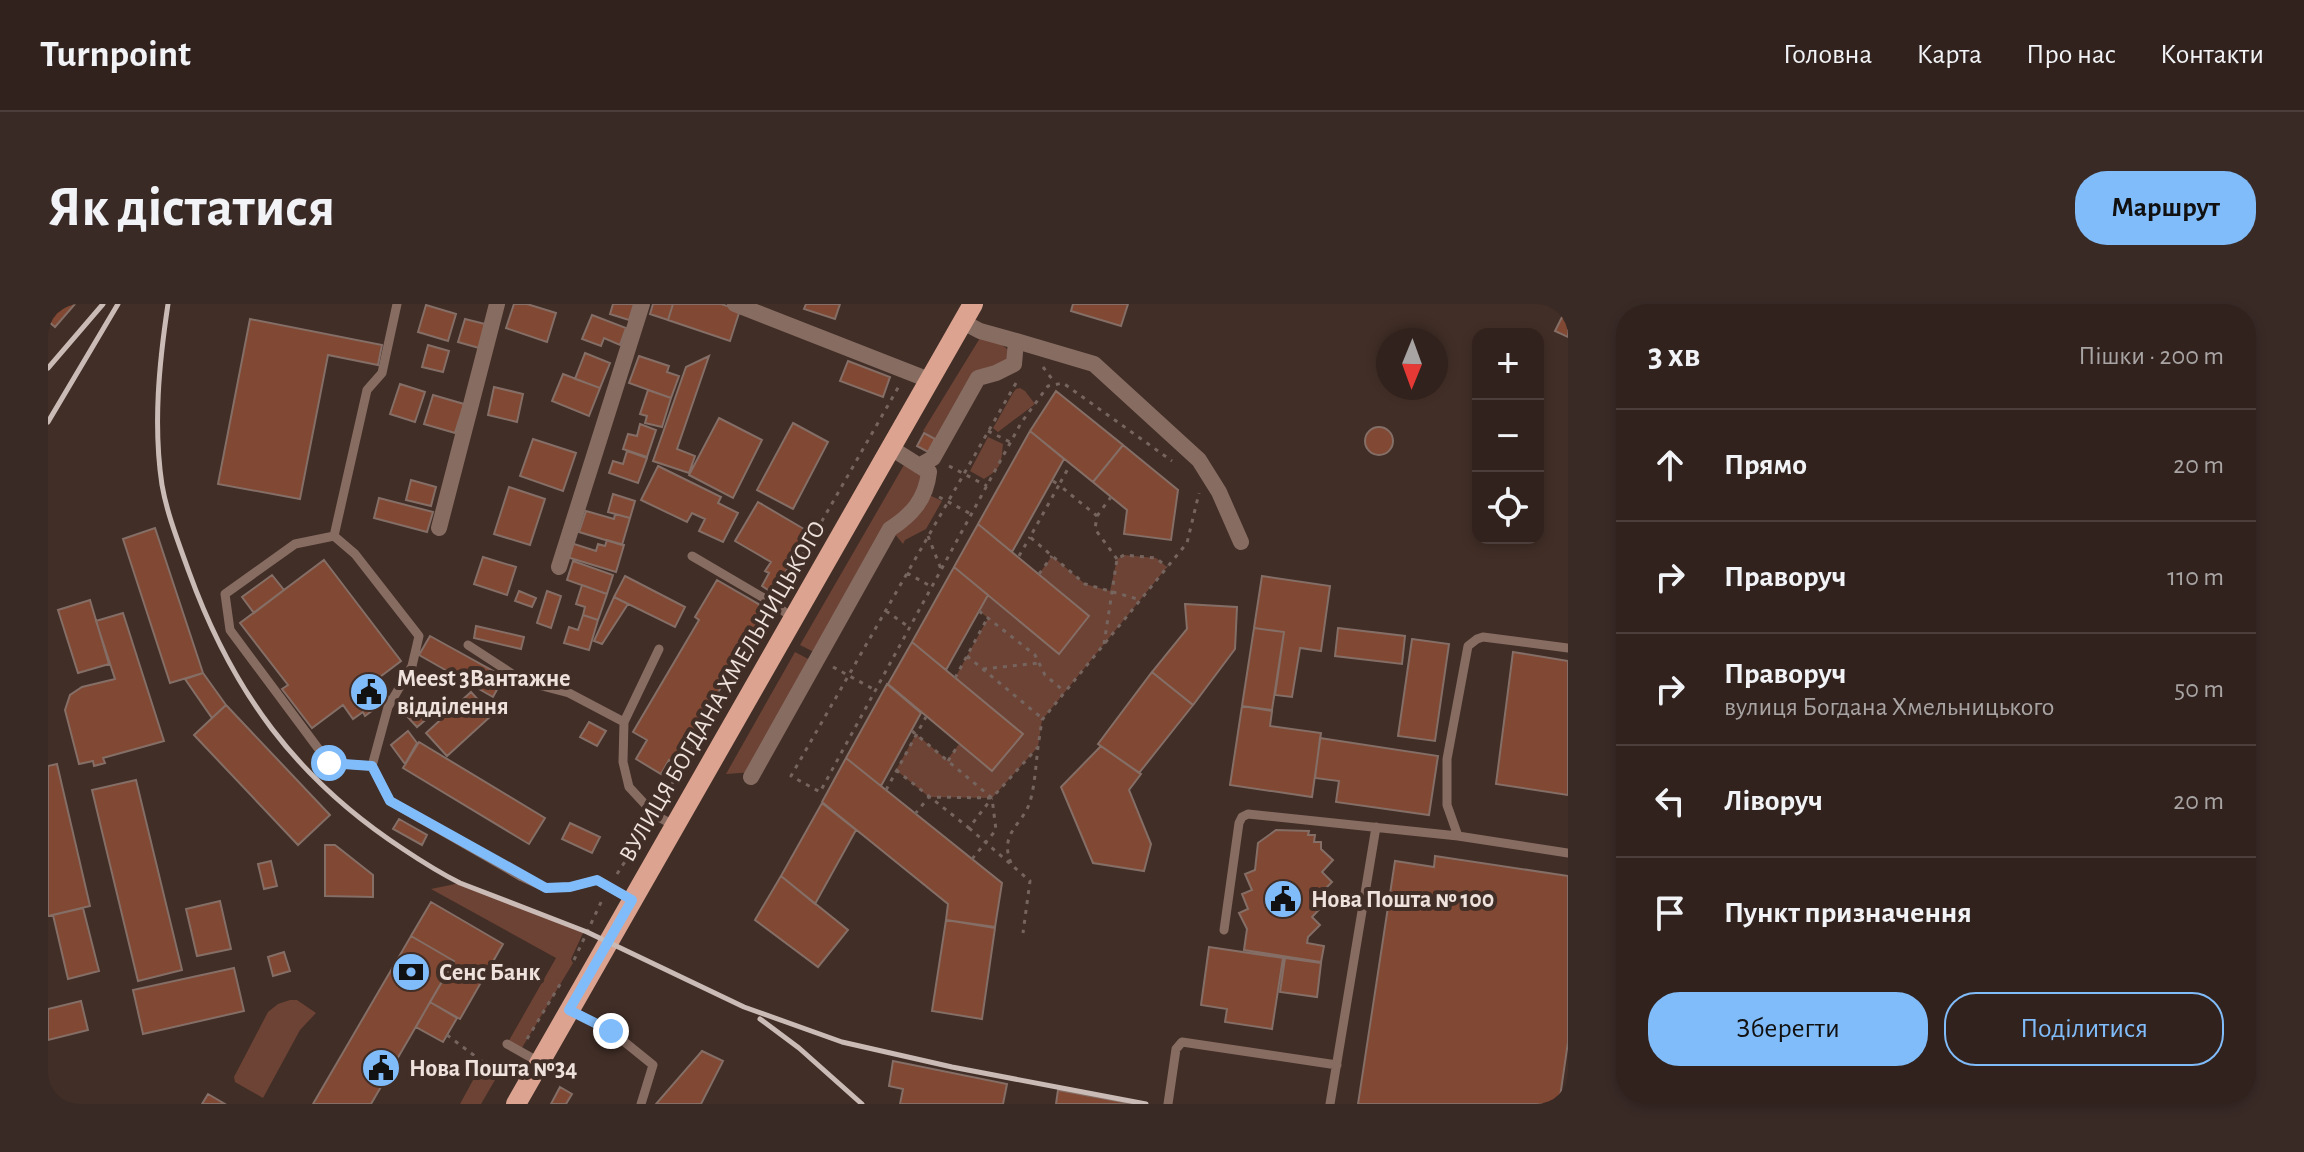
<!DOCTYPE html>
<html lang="uk">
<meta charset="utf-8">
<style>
body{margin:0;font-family:"Alegreya Sans",sans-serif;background:#392a26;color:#f1f3f6}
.controls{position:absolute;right:24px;top:24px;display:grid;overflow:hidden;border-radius:16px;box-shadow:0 4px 12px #0003}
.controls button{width:72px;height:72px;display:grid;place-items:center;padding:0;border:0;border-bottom:2px solid #4c3f3b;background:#31221d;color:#f1f3f6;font:40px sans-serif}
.compass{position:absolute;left:1328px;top:24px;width:72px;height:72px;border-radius:50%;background:#31221d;box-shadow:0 4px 12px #0003;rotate:181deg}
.stop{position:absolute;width:24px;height:24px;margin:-18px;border:6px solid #81bcfa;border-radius:50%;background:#fff}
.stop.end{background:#81bcfa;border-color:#fff;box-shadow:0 2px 8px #0008}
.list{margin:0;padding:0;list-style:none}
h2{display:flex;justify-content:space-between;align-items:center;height:104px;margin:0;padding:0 32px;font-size:34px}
h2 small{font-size:26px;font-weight:400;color:#a8a4a4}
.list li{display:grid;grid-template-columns:52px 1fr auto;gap:24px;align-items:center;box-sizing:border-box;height:112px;padding:0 32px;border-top:2px solid #4c3f3b}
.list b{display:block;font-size:30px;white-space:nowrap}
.list p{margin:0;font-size:26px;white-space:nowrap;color:#a8a4a4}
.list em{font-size:26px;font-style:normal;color:#a8a4a4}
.actions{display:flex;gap:16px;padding:24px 32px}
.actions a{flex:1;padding:18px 0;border:2px solid #81bcfa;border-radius:32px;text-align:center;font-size:28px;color:#81bcfa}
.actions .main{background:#81bcfa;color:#111}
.icon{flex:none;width:44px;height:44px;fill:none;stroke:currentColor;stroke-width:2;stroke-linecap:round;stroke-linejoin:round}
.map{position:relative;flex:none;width:1520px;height:800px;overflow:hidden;border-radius:32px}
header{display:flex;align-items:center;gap:48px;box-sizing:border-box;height:112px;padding:0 40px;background:#31221d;border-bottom:2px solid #4c3f3b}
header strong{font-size:38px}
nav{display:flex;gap:44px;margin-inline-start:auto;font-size:28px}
.intro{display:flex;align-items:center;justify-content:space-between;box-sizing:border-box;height:192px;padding:0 48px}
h1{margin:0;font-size:56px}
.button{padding:20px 36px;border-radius:32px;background:#81bcfa;color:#111;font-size:28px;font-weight:700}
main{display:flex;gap:48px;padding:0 48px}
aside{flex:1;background:#31221d;border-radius:32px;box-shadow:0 4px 12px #0003}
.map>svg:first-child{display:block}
.green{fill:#6d4335}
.building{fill:#814833;stroke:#846e66;stroke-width:2}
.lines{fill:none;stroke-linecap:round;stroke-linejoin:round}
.path{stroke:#76655f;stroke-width:3;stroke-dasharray:4 6;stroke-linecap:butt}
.service{stroke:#876c62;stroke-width:9}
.minor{stroke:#876c62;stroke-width:16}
.primary{stroke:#dba390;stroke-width:20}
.rail{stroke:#cabbb6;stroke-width:5}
.route{stroke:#81bcfa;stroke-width:10}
.labels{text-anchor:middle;stroke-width:8;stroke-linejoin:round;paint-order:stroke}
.poi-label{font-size:24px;font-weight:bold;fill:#efe2dd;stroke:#412e27;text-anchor:start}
.street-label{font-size:24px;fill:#efe2dd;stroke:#412e27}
</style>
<header>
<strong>Turnpoint</strong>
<nav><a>Головна</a><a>Карта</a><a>Про нас</a><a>Контакти</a></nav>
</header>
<div class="intro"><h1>Як дістатися</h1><a class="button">Маршрут</a></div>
<main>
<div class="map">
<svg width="1520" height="800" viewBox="0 0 1520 800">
<rect width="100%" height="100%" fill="#412e27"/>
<!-- green -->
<path class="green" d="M932,34C946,39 964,39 962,57L924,70L888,135L875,127Z
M972,84L977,87L987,100L950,128L945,124L965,89L968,85Z
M940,133L955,140C953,160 954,164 936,175L922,167Z
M860,154L880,175L842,225L770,350L752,341Z
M879,190L894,197L878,225L857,236L855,240L846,229Z
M1076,251L1108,254L1119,263L994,416L990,443L944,494L881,493L848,466L868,430L899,456L911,440L944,467L975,430L907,374L940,314L931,307L940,291L1011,349L1041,312L991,270L1004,252L1037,280L1062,287L1069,255Z
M747,348L766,358L706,468L678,470Z
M412,579L536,627L523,655L525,659L472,747L459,740L508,654L383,585Z
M242,696H249L268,709L252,726L215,794L187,778L186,773L220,708L230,700Z
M430,767L447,776L433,800H412Z"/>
<!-- building -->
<path class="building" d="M0,0H27L7,23L0,17Z
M466,0H479L508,9L499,38L458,24Z
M565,0H586L581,16L562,10Z
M605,0H625L620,16L602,10Z
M625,0H673L692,6L682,37L620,16Z
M758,0H792L787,15L756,5Z
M1025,0H1080L1073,22L1023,7Z
M378,1L408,10L400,37L370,28Z
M544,11L578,24L572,41L556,34L553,42L534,35Z
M1514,13L1520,16V33L1507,27Z
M202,15L334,41L330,61L280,51L252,195L170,180Z
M417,15L437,20L431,44L410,38Z
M380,41L401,47L395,68L374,63Z
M537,49L562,59L552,84L527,75Z
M591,52L621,62L619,68L631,72L623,94L581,79Z
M661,52L629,145L647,152L641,169L605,157L638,63Z
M800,57L842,73L835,93L792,77Z
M515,70L552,84L541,112L504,97Z
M352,80L377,88L367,118L342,110Z
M446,83L475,90L469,118L440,111Z
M600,86L623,94L614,123L597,119L599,112L592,110Z
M1008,87L1075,141L1045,178L982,127Z
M385,91L416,100L407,129L376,120Z
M671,114L714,136L685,194L641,171Z
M745,119L780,138L745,205L709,186Z
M592,120L608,126L599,153L575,145L580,130L589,132Z
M1317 137a14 14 0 1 1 28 0a14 14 0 1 1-28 0Z
M982,127L1016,155L964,248L930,220Z
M876,129L887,135L880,148L869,142Z
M485,135L528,149L515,187L472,172Z
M1075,141L1130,186L1123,236L1076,230L1079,206L1045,178Z
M579,147L599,154L590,179L561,169L565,157L575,160Z
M610,162L673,193L670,199L690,209L675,238L651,227L657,215L644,209L639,218L593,196Z
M363,176L388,183L383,202L358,196Z
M461,183L497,195L482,241L446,230Z
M565,190L587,197L582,214L560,208Z
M331,194L385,208L379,228L326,214Z
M710,198L761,228L725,289L714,282L721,269L717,267L723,258L687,237Z
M538,207L566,215L567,210L582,214L574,241L531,228Z
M930,220L1041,312L1011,350L906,263Z
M107,224L155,369L122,379L75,235Z
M559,236L576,241L568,268L519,253L523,239L548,247L550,240L557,242Z
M435,253L468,263L459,291L426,280Z
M276,256L353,357L328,376L341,394L317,412L315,408L305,415L295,401L264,424L234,385L240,381L192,319Z
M525,257L565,271L559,290L519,276Z
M906,263L940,291L898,366L864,338Z
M224,271L236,286L206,309L194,293Z
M577,272L637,303L627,323L566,293Z
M1214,272L1282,282L1273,347L1252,344L1244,393L1227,391L1236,328L1206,324Z
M669,276L719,305L630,457L626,455L624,458L621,456L613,470L588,455L599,436L585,428L651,316L647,313Z
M534,281L559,290L550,316L535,311L537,303L528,300Z
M471,287L488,294L484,303L467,297Z
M499,287L513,292L503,324L489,319Z
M566,293L580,300L554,340L546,337Z
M42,296L61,360L30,369L10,306Z
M1137,300L1189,303L1187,345L1145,401L1104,368L1139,325Z
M75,309L116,437L55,454L57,459L46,462L45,457L31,460L17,406L22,391L34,383L67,375L48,317Z
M535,311L550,316L541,346L516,339L521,323L530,326Z
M428,322L476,333L473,345L426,334Z
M1206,324L1236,328L1224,406L1194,402Z
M1290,324L1357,332L1354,360L1287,352Z
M382,332L456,373L445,393L371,351Z
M1364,335L1401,340L1387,437L1350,432Z
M864,338L975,430L944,467L840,380Z
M1465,348L1520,357V491L1448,480Z
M1104,368L1145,401L1091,469L1050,440Z
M155,369L178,401L164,414L137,375Z
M839,380L873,409L833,482L798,454Z
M423,388L444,411L399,452L378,429Z
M371,398L382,412L369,423L357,410Z
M178,401L282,511L250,541L146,431Z
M1194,402L1224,407L1222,422L1273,429L1264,493L1182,481Z
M541,418L558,427L549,442L532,433Z
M360,427L369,439L357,460L343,441Z
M1272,434L1390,452L1381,511L1288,498L1291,477L1267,474Z
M371,438L497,514L481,540L355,464Z
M1053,442L1093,470L1081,486L1103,540L1096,567L1045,559L1013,483Z
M798,454L954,579L947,623L898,616L900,600L774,498Z
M9,460L42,602L0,612V462Z
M88,476L134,666L90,677L44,486Z
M774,499L808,526L767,600L733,572Z
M351,515L379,531L374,541L345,525Z
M522,519L552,533L544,549L514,535Z
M1228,526L1261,527L1260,531H1267L1266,538H1273V545L1285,556L1274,568L1284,578L1271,591L1278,598L1264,613L1272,621L1260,633L1259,639L1276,642L1273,658L1196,646L1199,625L1191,609L1200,605L1194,590L1204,586L1197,570L1207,566L1210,539Z
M277,541H287L325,571V593L277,592Z
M1387,552L1520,572V738L1511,800H1310L1347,557L1386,563Z
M223,557L229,582L216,585L210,560Z
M733,572L800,626L770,663L707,616Z
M172,597L183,645L149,652L138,605Z
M383,598L455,640L412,715L382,698L406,657L363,632Z
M35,604L51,667L20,675L5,611Z
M898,616L947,624L934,715L884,707Z
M898,616L947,624L934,715L884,707Z
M363,632L406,657L323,800H265Z
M1161,643L1235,654L1224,725L1177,718L1179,705L1153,701Z
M236,648L242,667L225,672L220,653Z
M1237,654L1273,659L1269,693L1232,688Z
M186,664L196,707L95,730L85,686Z
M33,697L40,726L0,736V705Z
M382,698L409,714L395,738L368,723Z
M654,747L675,757L653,800H608Z
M845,757L959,780L955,800H852L855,785L841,782Z
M512,783L524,790L518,800H503Z
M1010,786L1086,800H1008Z
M160,790L177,800H154Z"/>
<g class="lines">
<!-- path -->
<path class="path" d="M995,63L1007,79
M968,79L743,472L772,488L973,119L1000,82L1015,79L1124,157
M940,127L962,138
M901,162L939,182
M1005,177L1011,181L1022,161
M891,193L923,210
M1049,212L1063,193
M880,232L893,265
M971,252L982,233
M1069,255L1047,225L1049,212L1011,181L982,233L1037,280L1093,296
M859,269L884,283
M991,270L1004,252
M734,287L851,82
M838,307L861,323
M931,307L987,351L997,371L1017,388
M1056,340L1069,255L1076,251L1108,254L1119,263
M919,352L995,415
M785,363L827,386
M935,365L991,359
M907,374L940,313
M864,427L944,494L990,443L994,416L1139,239L1151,189
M900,457L911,440
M848,466L921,524L944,494
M838,486L878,413
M613,499L720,311
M867,510L881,493L944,494
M921,524L982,577L975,629
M924,555L948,526L944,494
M963,559C950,527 977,521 983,494C987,478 988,460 990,443
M569,570L599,523
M526,656L555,594
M399,731L456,774L465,759
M479,735L514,677"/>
<!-- service -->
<path class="service" d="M349,0L334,69L319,86L286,232L307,250L371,332L364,362L340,403L324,462L342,497L474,573L498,584L522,583L549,576L584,596
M286,232L247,240L177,290L182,326L281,459L324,462
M644,252L726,300L746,315
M420,341L475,377L521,389L576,418
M611,345L576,418L575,458L581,483L607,511L627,522
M1410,532L1399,501V455L1420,342L1429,335L1435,333L1520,344
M1176,626L1191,519L1194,513L1200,510L1410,532L1520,549
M521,706L563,727L605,761L593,800
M459,740L491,758
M1120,800L1128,745L1134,738L1289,761
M1282,800L1328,523"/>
<!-- minor -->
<path class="minor" d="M687,0L881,76
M968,37L1046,60L1151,156L1171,188L1193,238
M871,162L885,154L930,74L948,69L966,60L968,37L932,27L915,18
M391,224L449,0
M511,263L594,0
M703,473L842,225C864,211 878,195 881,168L843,144"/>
<!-- primary -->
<path class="primary" d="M468,800L925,0"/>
<!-- rail -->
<path class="rail" d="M120,0C111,60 105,121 114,181C119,210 131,240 141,268C184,387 248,475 355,545C373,557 392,569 412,579L539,628L696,703L794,738L904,763L1098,800
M0,64L55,0
M0,118L70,0
M712,715L751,744L814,800"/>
</g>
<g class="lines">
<!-- route -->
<path class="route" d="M281,459L324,462L342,497L498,584L522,583L549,576L584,596L521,706L563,727"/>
</g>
<!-- icons -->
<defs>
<symbol id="civic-disc" viewBox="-11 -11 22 22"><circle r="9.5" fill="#81bcfa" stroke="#412e27"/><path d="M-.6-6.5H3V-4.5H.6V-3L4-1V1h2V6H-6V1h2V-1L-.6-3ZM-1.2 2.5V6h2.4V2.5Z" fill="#111"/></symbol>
<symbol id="bank-disc" viewBox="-11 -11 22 22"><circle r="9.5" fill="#81bcfa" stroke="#412e27"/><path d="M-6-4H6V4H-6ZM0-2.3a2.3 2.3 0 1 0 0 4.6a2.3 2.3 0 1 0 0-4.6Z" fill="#111"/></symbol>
</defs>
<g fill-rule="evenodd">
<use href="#civic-disc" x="299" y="366" width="44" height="44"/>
<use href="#civic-disc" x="1213" y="573" width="44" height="44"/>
<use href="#bank-disc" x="341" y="646" width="44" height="44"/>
<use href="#civic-disc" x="311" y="742" width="44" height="44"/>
</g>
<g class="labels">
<!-- poi labels -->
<g class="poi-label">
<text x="349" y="382">Meest 3Вантажне<tspan x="349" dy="28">відділення</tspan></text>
<text x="1263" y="603">Нова Пошта № 100</text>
<text x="391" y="676">Сенс Банк</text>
<text x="361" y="772">Нова Пошта №34</text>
</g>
<!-- street labels -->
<g class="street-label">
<text transform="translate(674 387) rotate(-60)" y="8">ВУЛИЦЯ БОГДАНА ХМЕЛЬНИЦЬКОГО</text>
</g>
</g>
</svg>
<div class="controls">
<button>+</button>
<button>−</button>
<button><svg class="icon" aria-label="locate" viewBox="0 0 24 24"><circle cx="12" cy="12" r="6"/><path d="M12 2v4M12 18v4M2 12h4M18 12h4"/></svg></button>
</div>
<svg class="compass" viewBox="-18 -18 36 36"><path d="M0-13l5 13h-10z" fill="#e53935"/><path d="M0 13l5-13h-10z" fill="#a8a4a4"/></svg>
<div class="stop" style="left:281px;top:459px"></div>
<div class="stop end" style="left:563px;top:727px"></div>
</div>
<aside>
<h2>3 хв<small>Пішки · 200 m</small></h2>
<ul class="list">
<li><svg class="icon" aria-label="ahead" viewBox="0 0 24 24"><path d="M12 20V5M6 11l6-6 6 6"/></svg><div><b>Прямо</b></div><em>20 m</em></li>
<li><svg class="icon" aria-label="right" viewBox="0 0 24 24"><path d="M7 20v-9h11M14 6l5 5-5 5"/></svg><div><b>Праворуч</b></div><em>110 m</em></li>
<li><svg class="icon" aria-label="right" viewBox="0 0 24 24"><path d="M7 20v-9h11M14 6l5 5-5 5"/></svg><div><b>Праворуч</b><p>вулиця Богдана Хмельницького</p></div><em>50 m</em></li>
<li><svg class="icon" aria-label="left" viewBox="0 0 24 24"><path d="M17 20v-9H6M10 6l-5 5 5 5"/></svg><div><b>Ліворуч</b></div><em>20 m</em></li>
<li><svg class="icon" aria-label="arrive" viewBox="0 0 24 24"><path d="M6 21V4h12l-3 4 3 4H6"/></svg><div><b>Пункт призначення</b></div></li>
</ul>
<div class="actions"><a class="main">Зберегти</a><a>Поділитися</a></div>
</aside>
</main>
